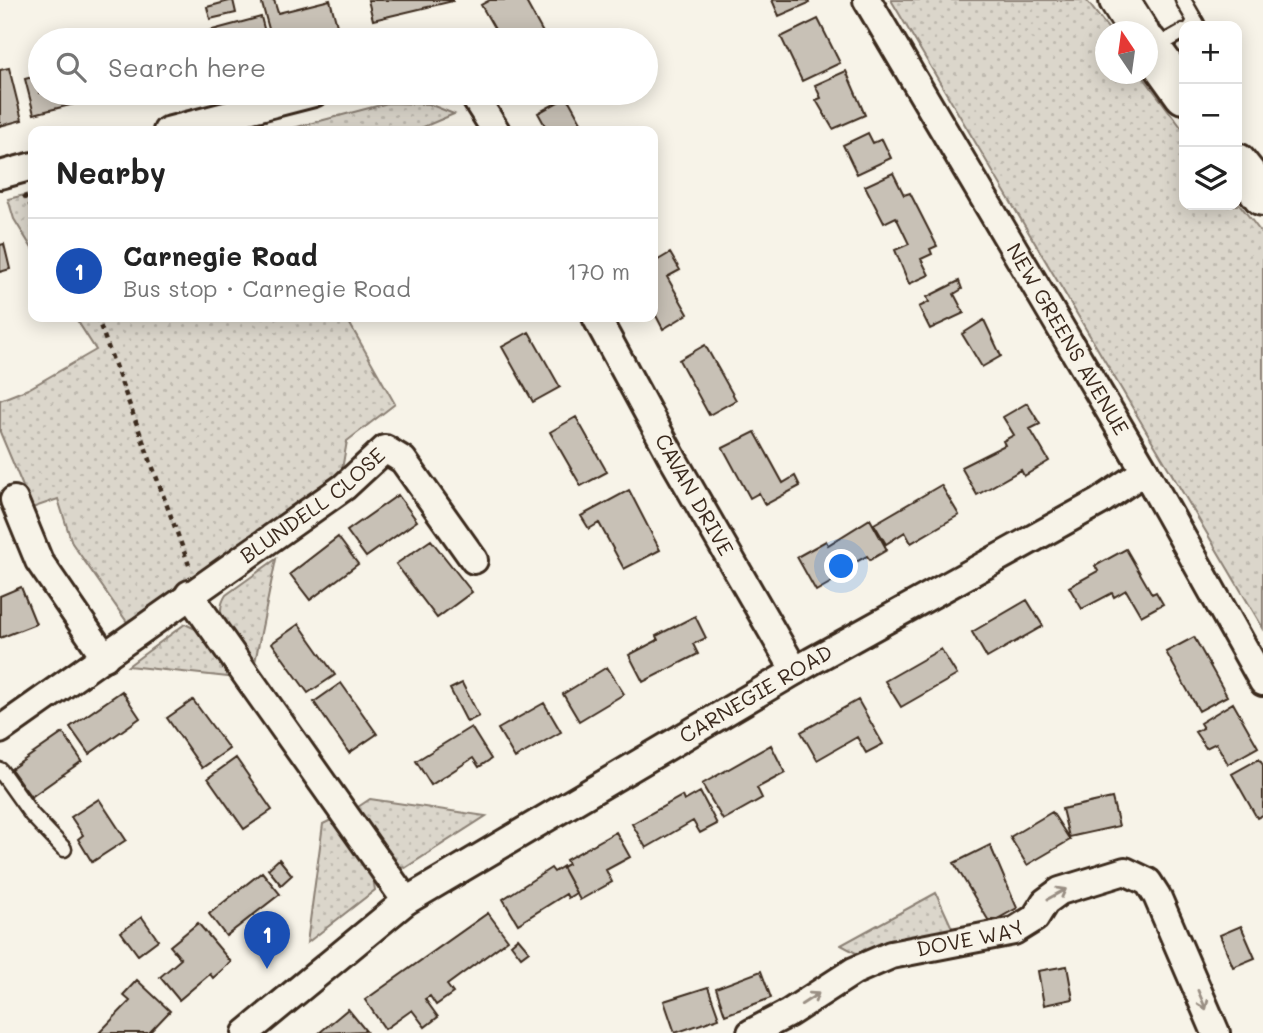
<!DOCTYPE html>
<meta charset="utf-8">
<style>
body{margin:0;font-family:Mali,sans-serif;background:#f6f6f6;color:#222}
.controls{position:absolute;right:21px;top:21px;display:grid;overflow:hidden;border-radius:14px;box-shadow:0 4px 18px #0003}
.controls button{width:63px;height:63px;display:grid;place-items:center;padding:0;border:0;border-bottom:2px solid #e0e0e0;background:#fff;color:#222;font:35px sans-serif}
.compass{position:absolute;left:1095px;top:21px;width:63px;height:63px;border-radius:50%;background:#fff;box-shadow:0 4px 18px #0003;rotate:347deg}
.you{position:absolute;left:842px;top:567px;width:24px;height:24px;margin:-18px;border:5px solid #fff;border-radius:50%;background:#1a73e8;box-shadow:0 0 0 10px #1a73e833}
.badge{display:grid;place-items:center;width:46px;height:46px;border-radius:50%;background:#111827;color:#fff;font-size:23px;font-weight:700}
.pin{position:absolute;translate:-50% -58px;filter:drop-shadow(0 2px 4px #0008)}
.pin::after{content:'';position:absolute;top:37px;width:24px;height:21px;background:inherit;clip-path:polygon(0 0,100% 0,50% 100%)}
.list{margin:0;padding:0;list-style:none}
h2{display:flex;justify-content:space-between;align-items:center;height:91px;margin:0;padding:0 28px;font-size:30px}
h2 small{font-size:23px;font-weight:400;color:#767676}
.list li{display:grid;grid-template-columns:46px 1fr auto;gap:21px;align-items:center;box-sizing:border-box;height:105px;padding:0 28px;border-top:2px solid #e0e0e0}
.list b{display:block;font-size:26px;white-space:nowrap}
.list p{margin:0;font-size:23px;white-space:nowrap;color:#767676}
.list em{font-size:23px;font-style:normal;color:#767676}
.icon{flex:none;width:38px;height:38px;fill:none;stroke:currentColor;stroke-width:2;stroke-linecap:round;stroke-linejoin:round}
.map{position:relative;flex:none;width:1263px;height:1033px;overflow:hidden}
.search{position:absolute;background:#fff;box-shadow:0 4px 18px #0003;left:28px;top:28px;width:630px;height:77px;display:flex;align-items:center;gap:18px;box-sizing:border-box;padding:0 24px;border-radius:38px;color:#767676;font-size:26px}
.panel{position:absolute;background:#fff;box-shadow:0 4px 18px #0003;left:28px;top:126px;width:630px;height:196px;border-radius:14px}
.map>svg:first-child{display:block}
.grass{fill:url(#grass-dots);stroke:#8b8074;stroke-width:2}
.building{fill:#c8c1b6;stroke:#3b2a1e;stroke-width:2}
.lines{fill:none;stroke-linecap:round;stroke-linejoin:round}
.lane-casing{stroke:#3b2a1e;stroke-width:19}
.street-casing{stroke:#3b2a1e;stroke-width:32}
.primary-casing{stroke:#3b2a1e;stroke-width:44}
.path{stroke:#3b2a1e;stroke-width:4.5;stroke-dasharray:5 5;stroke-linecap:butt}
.lane{stroke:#f7f3e8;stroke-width:14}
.street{stroke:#f7f3e8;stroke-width:26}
.primary{stroke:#f7f3e8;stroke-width:38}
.oneway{stroke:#998e83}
.labels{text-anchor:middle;stroke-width:5;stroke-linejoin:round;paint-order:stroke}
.street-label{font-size:21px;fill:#3b2a1e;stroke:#f7f3e8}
</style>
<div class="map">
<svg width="1263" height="1033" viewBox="0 0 1263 1033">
<defs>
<pattern id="grass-dots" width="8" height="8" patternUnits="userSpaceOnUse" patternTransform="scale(1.75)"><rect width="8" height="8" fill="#dbd6cb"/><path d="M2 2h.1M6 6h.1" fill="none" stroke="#bdb8ae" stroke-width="1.8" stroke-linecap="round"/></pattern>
</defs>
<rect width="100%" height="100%" fill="#f7f3e8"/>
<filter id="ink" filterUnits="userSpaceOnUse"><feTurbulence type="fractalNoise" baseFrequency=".0143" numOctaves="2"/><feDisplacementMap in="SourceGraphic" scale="14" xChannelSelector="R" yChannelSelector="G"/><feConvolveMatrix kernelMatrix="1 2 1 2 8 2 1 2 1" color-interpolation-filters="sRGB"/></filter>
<g filter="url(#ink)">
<!-- grass -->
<path class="grass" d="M891,0H1086L1110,31L1106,32V74H1141L1184,131V205H1237V201L1263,235V628Z
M388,103L429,104L454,114L414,131H282Z
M33,193V250L14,219L8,199Z
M75,317H346L395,404L347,441L341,475L127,622L72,543L58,499L32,508L0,432V400L28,389L96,350Z
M276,559L254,667C239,647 209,620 226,595Z
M185,624L204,633L237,678L128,666Z
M370,799L486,816L405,868L391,862L355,809Z
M335,818L373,877L375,890L307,943L323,824Z
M936,893L953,930L867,959L841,945Z"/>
<!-- building -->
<path class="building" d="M233,0L236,13L210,19L207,7Z
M261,0H274L278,13L330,0L339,33L311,40H272Z
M368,0H453V1L373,20Z
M490,0H525L547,40H501L481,5Z
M772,0H808L809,3L779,16Z
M261,17L267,40H175Z
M818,19L840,63L802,81L781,37Z
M9,68L22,120L0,126V70Z
M846,71L865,115L833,129L816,100L821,98L815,85Z
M40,75V93H84L86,101L34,114L25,79Z
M567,97L586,131H548L538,113Z
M868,133L873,143L882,139L891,158L857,174L843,145Z
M893,173L904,195L910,193L937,246L930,249L932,254L921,259L929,275L909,284L895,250L909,244L896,217L884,223L865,186Z
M4,244L10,269L0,272V245Z
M670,253L680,270L667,277L688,314L663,329L653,310V263Z
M959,281L962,289L954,294L964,313L930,329L919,307L929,302L927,297Z
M984,320L1001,356L982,367L962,334Z
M529,332L560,387L533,402L502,347Z
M705,345L736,400L709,415L679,360Z
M1027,403L1040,424L1030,429L1049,461L1024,476L1021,470L977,495L961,467L1005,445L1003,441L1014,435L1003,417Z
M576,417L607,472L581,486L550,432Z
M755,432L783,483L795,476L800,486L765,505L759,493L750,498L723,448Z
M941,485L959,515L911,543L905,532L886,544L874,524Z
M629,490L660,550L624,569L599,523L589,529L581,516Z
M398,495L417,521L366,557L347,531Z
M870,519L887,550L870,560L867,556L839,571L842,576L816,591L797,557L826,541L828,545Z
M338,537L358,564L310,600L290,574Z
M431,540L472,592L437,618L396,564Z
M1126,549L1152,594L1156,592L1163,604L1141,616L1126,590L1114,597L1112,593L1082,609L1069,587L1098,571L1095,566Z
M21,587L36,624L0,638V596Z
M1027,600L1043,626L987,658L972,632Z
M695,616L706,638L693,644L698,654L643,682L629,655L658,640L656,636Z
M299,624L335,675L308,693L272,643Z
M1194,637L1227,696L1199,711L1166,652Z
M941,649L957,675L901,707L885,681Z
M607,667L624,694L579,721L563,694Z
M341,683L377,734L349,753L314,702Z
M462,683L479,716L467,722L450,689Z
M122,691L140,718L89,754L70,727Z
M193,700L229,749L202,768L167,718Z
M858,700L883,744L866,753L857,737L817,760L801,732Z
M544,703L561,732L515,758L498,729Z
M1233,703L1258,747L1228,764L1216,743L1206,748L1195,732L1203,728L1200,723Z
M471,727L491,759L479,767L473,758L431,785L416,761Z
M63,733L82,761L31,797L11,769Z
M771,745L785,773L757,788L762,798L723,820L702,784Z
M236,758L272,810L244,829L208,778Z
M1259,759L1263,765V815L1257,818L1232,774Z
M700,792L717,824L700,833L693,821L646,848L632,824L682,796L684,801Z
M1112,798L1119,826L1069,837L1062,809Z
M99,799L126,840L92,862L78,839L83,835L71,817Z
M1052,812L1070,840L1027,865L1010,837Z
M616,832L630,857L606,870L612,882L580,900L562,867L568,864L566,860Z
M990,845L1017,908L990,923L954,863Z
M279,859L292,875L281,885L268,869Z
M562,867L576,893L568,898L566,894L518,924L503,899L551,868L554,872Z
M262,872L280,894L226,936L209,914Z
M488,913L508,940L447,985L453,993L436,1005L430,996L425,999L438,1017L425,1027L412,1010L385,1029L365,1000Z
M142,917L158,940L138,955L121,932Z
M198,923L231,962L213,978L210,974L179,1000L160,977L181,959L170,946Z
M1241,926L1255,958L1233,967L1220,935Z
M518,938L529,951L521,957L511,944Z
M1067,966L1073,999L1044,1005L1038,971Z
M761,971L771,998L725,1015L716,988Z
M137,980L170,1011L149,1033H99L130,1001L123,995Z
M708,987L719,1018L675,1033L664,1001Z
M348,1009L366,1031L319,1033Z"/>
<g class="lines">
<defs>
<path id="lane" d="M1183,0L1197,24L1192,26
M1152,49L1184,31
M0,770L32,815L64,849"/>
<g id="street">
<path id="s1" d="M867,0L1145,471L1263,682"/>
<path d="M472,93L496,131"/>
<path d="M167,131L314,93"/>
<path d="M0,175L33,166"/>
<path id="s2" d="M596,317L673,459L795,671"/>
<path d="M14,500L39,561L105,657"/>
<path d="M189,594L406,901"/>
<path id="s3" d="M0,730L344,487L385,449L403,460L474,560"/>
<path id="s4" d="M246,1033L406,901L812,661L1099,502L1145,471"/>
<path id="s5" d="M751,1033L789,1013L854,971L891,955L1014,931L1035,918L1045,902L1060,891L1125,871L1148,882L1157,896L1216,1033"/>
</g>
<path id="primary" d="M1119,0L1139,32
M1148,44L1184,94
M1237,163L1263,196"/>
</defs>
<!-- lane casing -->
<use href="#lane" class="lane-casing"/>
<!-- street casing -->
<use href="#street" class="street-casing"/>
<!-- primary casing -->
<use href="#primary" class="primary-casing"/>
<!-- path -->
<path class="path" d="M24,195L33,209
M97,317L189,565"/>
<!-- lane -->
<use href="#lane" class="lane"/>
<!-- street -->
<use href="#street" class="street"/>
<!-- primary -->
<use href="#primary" class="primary"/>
</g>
<!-- one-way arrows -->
<defs><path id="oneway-shaft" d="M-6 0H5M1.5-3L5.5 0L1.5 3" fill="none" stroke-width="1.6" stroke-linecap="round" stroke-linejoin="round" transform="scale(1.75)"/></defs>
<g class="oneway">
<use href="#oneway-shaft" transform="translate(1057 894) rotate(-29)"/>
<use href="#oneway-shaft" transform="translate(810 999) rotate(-33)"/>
<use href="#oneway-shaft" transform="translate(1202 1000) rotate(67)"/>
</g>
</g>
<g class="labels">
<!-- street labels -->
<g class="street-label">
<text dy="7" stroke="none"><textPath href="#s1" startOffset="394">NEW GREENS AVENUE</textPath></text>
<text dy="7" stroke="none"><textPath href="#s2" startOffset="203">CAVAN DRIVE</textPath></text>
<text dy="7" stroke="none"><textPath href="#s3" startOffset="385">BLUNDELL CLOSE</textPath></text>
<text dy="7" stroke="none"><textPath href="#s4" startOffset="614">CARNEGIE ROAD</textPath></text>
<text dy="7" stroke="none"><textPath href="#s5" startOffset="242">DOVE WAY</textPath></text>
</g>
</g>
</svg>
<div class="controls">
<button>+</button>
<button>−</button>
<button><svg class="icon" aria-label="layers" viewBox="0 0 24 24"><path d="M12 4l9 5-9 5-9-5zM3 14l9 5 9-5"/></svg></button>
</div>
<svg class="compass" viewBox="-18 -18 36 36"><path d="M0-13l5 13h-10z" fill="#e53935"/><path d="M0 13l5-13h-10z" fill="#767676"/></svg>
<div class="you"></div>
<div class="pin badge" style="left:267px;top:969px;background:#1a4fb4">1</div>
<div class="search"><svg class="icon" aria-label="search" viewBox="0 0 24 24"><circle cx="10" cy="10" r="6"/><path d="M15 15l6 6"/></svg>Search here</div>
<section class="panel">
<h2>Nearby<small></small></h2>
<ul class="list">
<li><span class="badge" style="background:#1a4fb4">1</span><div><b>Carnegie Road</b><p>Bus stop · Carnegie Road</p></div><em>170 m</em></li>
</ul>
</section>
</div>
